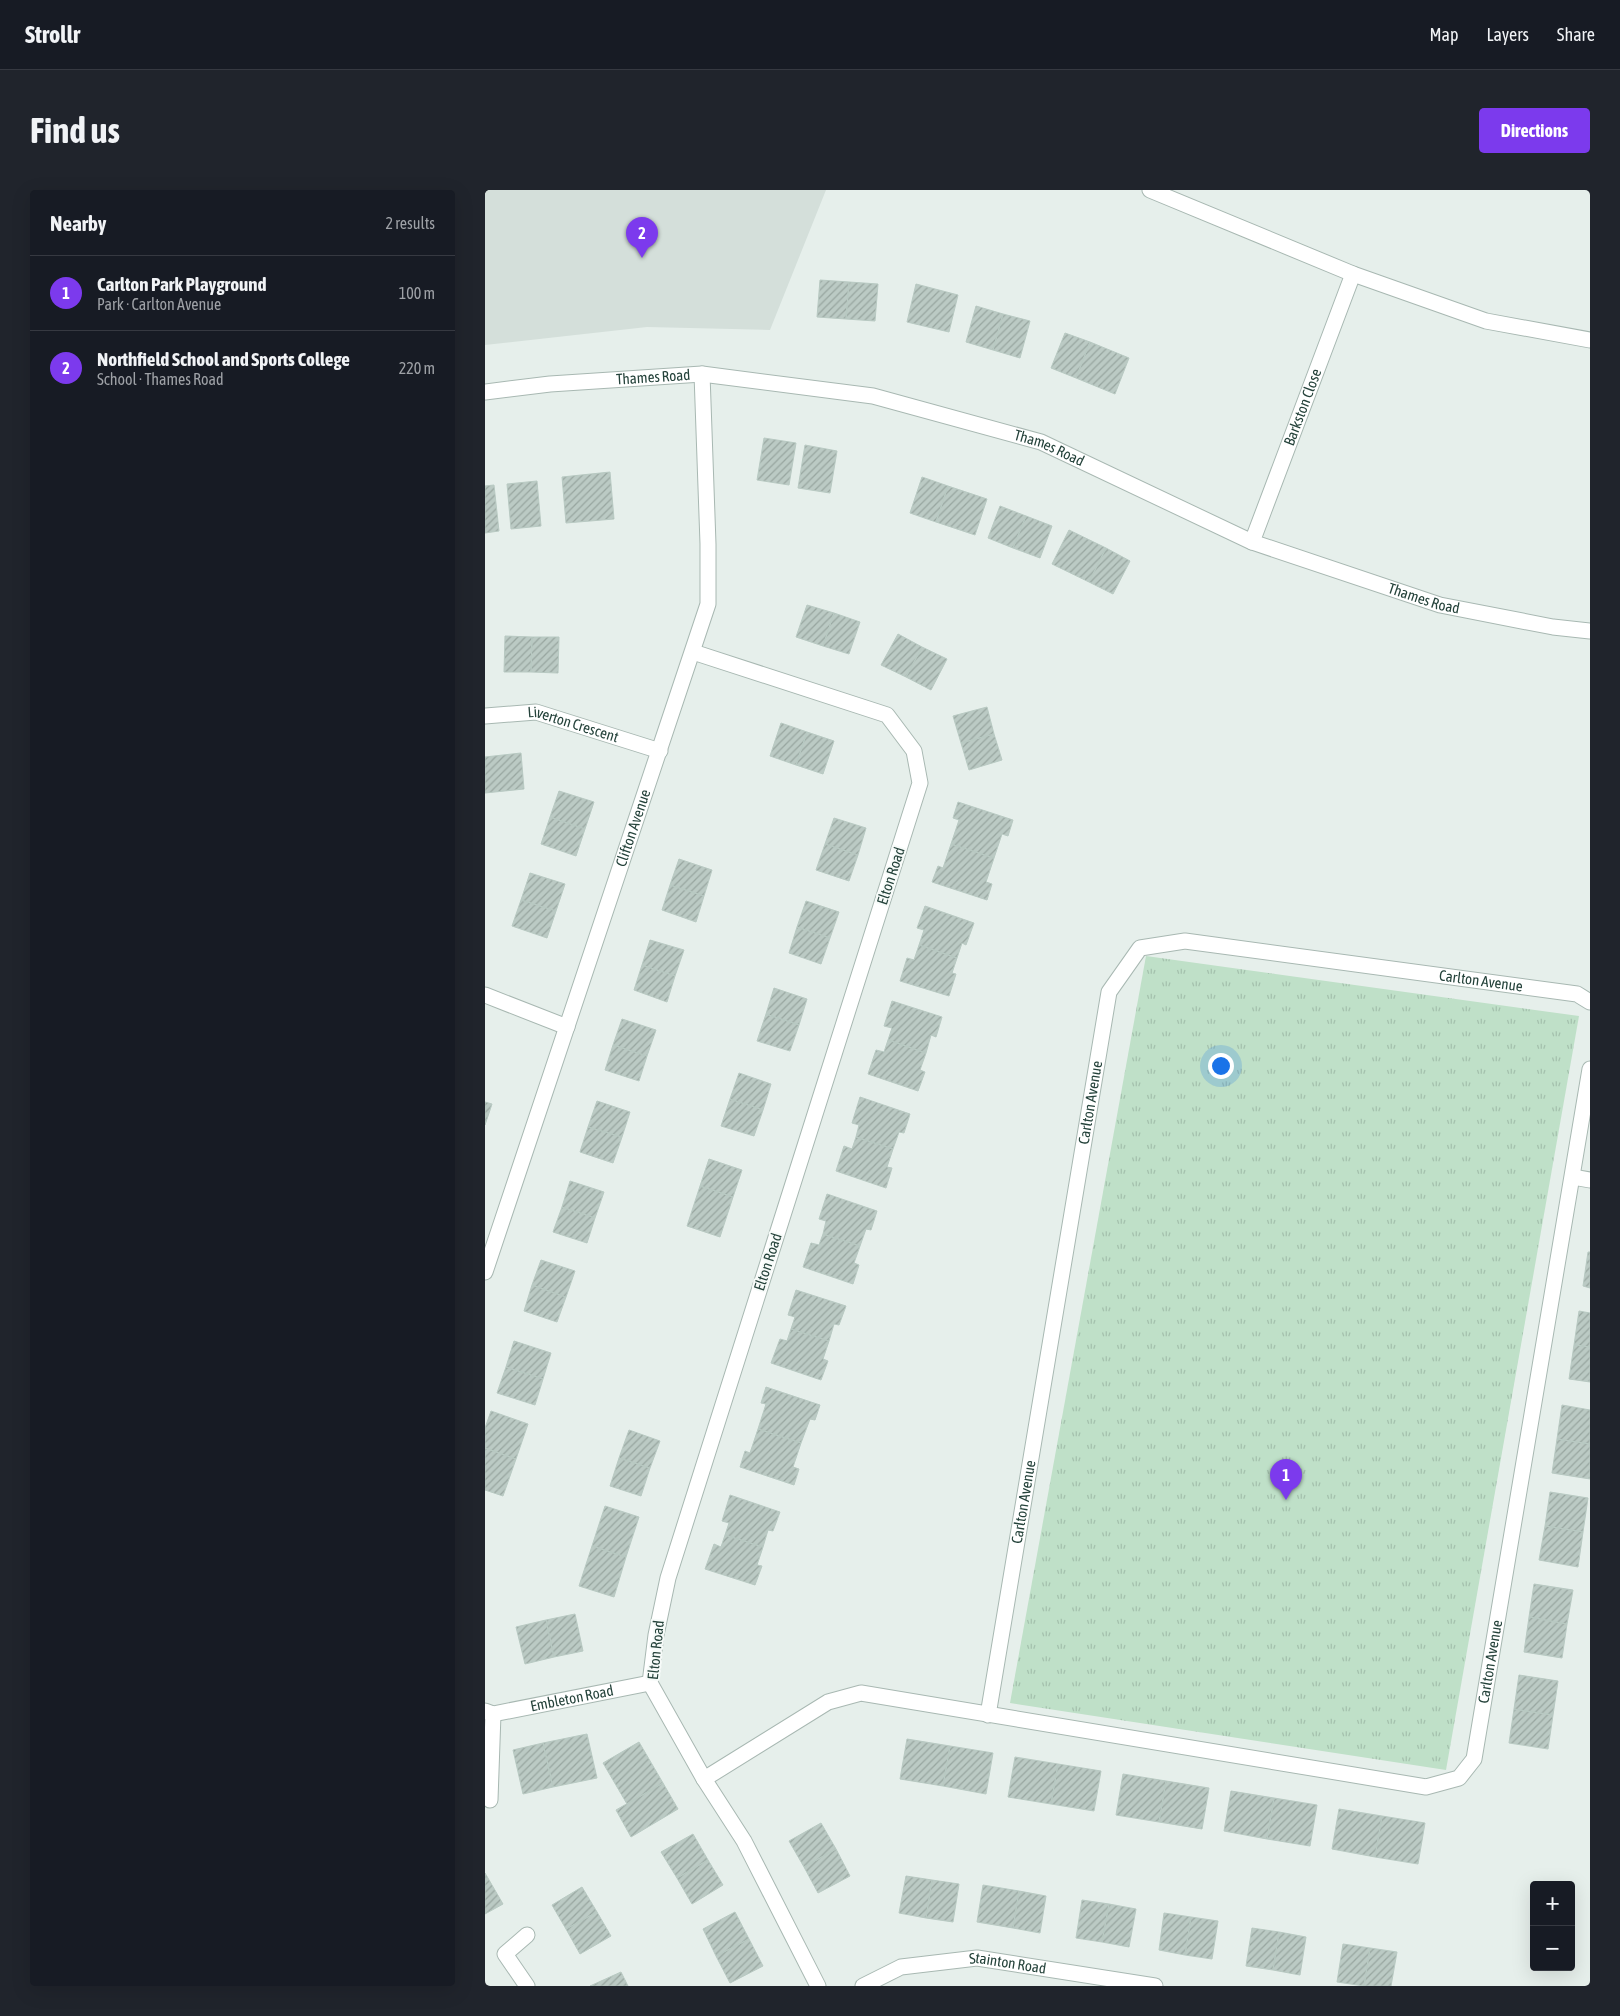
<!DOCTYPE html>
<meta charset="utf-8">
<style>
body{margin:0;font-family:"Asap Condensed",sans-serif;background:#20242c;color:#f1f3f6}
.controls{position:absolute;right:15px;bottom:15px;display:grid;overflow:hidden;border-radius:5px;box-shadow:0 5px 20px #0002}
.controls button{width:45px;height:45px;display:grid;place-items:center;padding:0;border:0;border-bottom:1px solid #363941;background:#171b24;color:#f1f3f6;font:25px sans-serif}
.you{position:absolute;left:735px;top:875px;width:18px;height:18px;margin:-12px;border:4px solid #fff;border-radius:50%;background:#1a73e8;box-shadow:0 0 0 8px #1a73e833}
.badge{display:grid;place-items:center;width:32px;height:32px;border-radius:50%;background:#7c3aed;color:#fff;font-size:16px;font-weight:700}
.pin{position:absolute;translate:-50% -41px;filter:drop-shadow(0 1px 2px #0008)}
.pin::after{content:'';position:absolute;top:26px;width:18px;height:15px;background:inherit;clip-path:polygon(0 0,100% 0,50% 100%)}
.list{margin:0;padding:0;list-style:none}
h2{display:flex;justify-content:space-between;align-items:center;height:65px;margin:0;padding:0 20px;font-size:21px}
h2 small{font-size:16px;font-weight:400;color:#9ea1a6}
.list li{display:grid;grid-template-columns:32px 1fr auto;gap:15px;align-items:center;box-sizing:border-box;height:75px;padding:0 20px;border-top:1px solid #363941}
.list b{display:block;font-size:19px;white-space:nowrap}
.list p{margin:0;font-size:16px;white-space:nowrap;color:#9ea1a6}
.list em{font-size:16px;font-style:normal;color:#9ea1a6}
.map{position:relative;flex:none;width:1105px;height:1796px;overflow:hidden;border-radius:5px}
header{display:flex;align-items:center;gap:30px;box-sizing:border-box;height:70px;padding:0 25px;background:#171b24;border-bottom:1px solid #363941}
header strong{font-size:24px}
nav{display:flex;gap:28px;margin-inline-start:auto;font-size:18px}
.intro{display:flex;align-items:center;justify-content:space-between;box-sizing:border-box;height:120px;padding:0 30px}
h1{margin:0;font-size:35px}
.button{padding:12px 22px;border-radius:5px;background:#7c3aed;color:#fff;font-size:18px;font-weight:700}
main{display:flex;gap:30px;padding:0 30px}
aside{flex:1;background:#171b24;border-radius:5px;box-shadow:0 5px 20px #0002}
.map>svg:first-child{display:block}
.built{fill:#d4dfda}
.grass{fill:url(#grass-tufts)}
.building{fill:url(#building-hatch);stroke:#b8c9c2}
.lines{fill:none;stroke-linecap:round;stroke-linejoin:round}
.minor-casing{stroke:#a8b8b2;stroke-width:17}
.tertiary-casing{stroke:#a8b8b2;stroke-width:17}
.minor{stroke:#fff;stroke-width:15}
.tertiary{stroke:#fff;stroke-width:15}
.labels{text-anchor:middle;stroke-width:4;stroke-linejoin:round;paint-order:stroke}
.street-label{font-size:15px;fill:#24423a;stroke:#f7fbf9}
</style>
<header>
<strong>Strollr</strong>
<nav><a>Map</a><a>Layers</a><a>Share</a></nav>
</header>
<div class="intro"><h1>Find us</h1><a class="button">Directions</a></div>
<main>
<aside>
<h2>Nearby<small>2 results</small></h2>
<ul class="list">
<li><span class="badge">1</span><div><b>Carlton Park Playground</b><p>Park · Carlton Avenue</p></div><em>100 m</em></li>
<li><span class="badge">2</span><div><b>Northfield School and Sports College</b><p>School · Thames Road</p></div><em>220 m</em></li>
</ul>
</aside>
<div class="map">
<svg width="1105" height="1796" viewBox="0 0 1105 1796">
<defs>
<pattern id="grass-tufts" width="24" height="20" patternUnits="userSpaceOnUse" patternTransform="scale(1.25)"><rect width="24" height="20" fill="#bfe0c8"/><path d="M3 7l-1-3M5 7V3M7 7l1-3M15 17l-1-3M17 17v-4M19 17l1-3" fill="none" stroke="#a4c1ad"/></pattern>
<pattern id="building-hatch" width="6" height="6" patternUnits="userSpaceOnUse" patternTransform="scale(1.25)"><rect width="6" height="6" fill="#bbcac4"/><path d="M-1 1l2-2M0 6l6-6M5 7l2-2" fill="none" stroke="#98a6a0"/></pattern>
</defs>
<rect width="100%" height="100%" fill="#e6efeb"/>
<!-- built -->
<path class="built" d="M0,0H341L285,140L162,137L0,155Z"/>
<!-- grass -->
<path class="grass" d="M661,766L1094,826L961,1580L525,1513Z"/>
<!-- building -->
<path class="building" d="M335,90L364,92L361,129L332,127Z
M364,92L393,94L390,131L361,129Z
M431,94L473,105L464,142L422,132Z
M491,116L518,124L508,160L481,152Z
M518,124L545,131L535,168L508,160Z
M580,143L605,152L591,188L566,178Z
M605,152L644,168L630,204L591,188Z
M279,248L311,253L304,295L272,290Z
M320,255L352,261L345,303L313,298Z
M125,282L129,329L81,333L77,287Z
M437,287L463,296L451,332L425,323Z
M52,291L56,336L26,339L22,294Z
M9,295L14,341L0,343V296Z
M463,296L502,309L490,345L451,332Z
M515,316L541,326L528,358L503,348Z
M541,326L567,336L555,368L528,358Z
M584,340L621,358L604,392L567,374Z
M621,358L645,371L628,404L604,392Z
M322,415L349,423L338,456L311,447Z
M349,423L375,432L364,464L338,456Z
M413,444L437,457L421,487L396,475Z
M20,446L47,447L46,482H19Z
M47,447H74L73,483L46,482Z
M437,457L462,469L446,500L421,487Z
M502,517L509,544L476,553L468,526Z
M296,533L322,542L311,575L285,566Z
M322,542L349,551L338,584L311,575Z
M509,544L517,570L484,580L476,553Z
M36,563L39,599L0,603V567Z
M74,601L109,612L100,639L65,627Z
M473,612L528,630L523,646L517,644L509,668L466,654L474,630L468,628Z
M65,627L100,639L91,666L56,654Z
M349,628L381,638L373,665L340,654Z
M340,654L373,665L364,691L331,680Z
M466,654L509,668L501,692L507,694L502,710L447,692L453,676L458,678Z
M194,669L227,680L219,706L185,695Z
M45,683L80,694L71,721L36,710Z
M185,695L219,706L211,732L177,720Z
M36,710L71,721L62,748L27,736Z
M321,711L354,722L345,748L312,737Z
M440,716L489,733L481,755L477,753L472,768L434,755L439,740L432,738Z
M312,737L345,748L336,774L304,763Z
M165,750L199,760L190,786L157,775Z
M434,755L472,768L467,783L471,784L464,806L415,791L422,768L429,770Z
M157,775L190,786L182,812L149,800Z
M289,798L322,809L314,835L281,824Z
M407,811L457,827L451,847L446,845L441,863L403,850L407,838L399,836Z
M281,824L314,835L305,861L272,851Z
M137,829L171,840L162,866L128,855Z
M403,850L441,863L435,880L440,882L433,901L383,884L391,860L399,862Z
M128,855L162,866L154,891L120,880Z
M254,883L286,894L278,920L245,909Z
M375,907L425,924L419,943L414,942L408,959L371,947L374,935L367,933Z
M245,909L278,920L269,946L236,936Z
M112,911L145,922L137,947L103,937Z
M0,912L7,914L0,935Z
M103,937L137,947L128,973L95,962Z
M371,947L408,959L402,977L407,978L401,998L351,981L359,956L367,959Z
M224,969L257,980L248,1007L215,996Z
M85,991L119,1002L110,1028L77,1017Z
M215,996L248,1007L235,1047L202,1036Z
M342,1004L392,1021L386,1040L381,1039L375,1056L338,1044L341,1031L334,1029Z
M77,1017L110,1028L102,1053L68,1042Z
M338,1044L375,1056L369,1073L374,1075L368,1094L318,1077L326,1053L334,1055Z
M1103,1062H1105V1098L1098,1096Z
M56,1070L90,1081L81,1107L47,1095Z
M47,1095L81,1107L72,1132L39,1121Z
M311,1100L361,1116L354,1135L349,1134L344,1151L306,1139L310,1127L303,1125Z
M1094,1121L1105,1123V1157L1089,1155Z
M306,1139L344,1151L338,1169L343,1171L336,1190L286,1173L295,1149L302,1151Z
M29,1151L66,1163L58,1189L21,1177Z
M1089,1155L1105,1157V1192L1084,1189Z
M21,1177L58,1189L50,1215L12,1203Z
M281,1197L335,1215L330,1230L325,1229L316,1253L273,1239L281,1214L276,1213Z
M1077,1215L1105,1220V1254L1072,1249Z
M6,1221L43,1234L31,1269L0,1258V1238Z
M273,1239L316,1253L308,1277L314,1279L309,1295L255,1277L260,1261L265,1263Z
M144,1240L175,1251L165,1278L134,1268Z
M1072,1249L1105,1254V1289L1067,1283Z
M0,1258L31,1269L18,1306L0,1300Z
M134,1268L165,1278L156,1306L125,1296Z
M1065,1302L1103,1308L1098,1342L1060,1336Z
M245,1305L295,1322L288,1341L283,1340L278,1357L240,1345L244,1333L237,1331Z
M120,1316L154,1327L141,1367L107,1356Z
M1060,1336L1098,1342L1093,1377L1054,1370Z
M240,1345L278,1357L272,1375L277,1376L270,1395L220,1379L229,1354L236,1357Z
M107,1356L141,1367L129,1407L94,1396Z
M1049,1394L1088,1400L1082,1434L1044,1427Z
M90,1424L98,1461L69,1467L61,1430Z
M1044,1427L1082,1434L1077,1468L1039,1462Z
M61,1430L69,1467L40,1474L31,1437Z
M1034,1485L1073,1491L1068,1525L1029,1519Z
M1029,1519L1068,1525L1063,1559L1024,1553Z
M102,1544L112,1588L68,1597L58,1553Z
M422,1549L465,1556L458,1596L415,1589Z
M154,1552L178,1593L142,1614L118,1573Z
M58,1553L68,1597L38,1604L28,1560Z
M465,1556L508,1563L501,1604L458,1596Z
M530,1567L573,1574L566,1614L523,1607Z
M573,1574L616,1581L609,1621L566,1614Z
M638,1584L681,1591L674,1632L631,1625Z
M681,1591L724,1598L717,1639L674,1632Z
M178,1593L193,1619L146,1647L131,1620Z
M746,1601L789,1608L782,1649L739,1641Z
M789,1608L832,1615L825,1656L782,1649Z
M854,1619L897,1626L890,1667L847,1659Z
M897,1626L940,1633L933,1674L890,1667Z
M336,1633L351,1659L319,1677L304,1651Z
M208,1644L223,1670L192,1688L176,1662Z
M351,1659L365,1686L333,1703L319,1677Z
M223,1670L238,1695L207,1714L192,1688Z
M0,1683L18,1714L0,1724Z
M421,1686L447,1690L441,1728L414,1723Z
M447,1690L474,1694L468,1732L441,1728Z
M498,1695L534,1701L528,1738L492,1732Z
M97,1697L112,1722L81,1739L67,1715Z
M534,1701L561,1706L555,1743L528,1738Z
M597,1710L624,1714L617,1752L591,1748Z
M624,1714L651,1719L644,1757L617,1752Z
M112,1722L126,1746L95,1764L81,1739Z
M250,1722L264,1749L231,1766L218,1739Z
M679,1723L706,1727L700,1765L674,1760Z
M706,1727L733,1731L727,1769L700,1765Z
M767,1738L794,1742L788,1780L761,1776Z
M794,1742L821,1747L815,1785L788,1780Z
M264,1749L278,1776L245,1793L231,1766Z
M858,1754L885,1758L879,1796L852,1792Z
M885,1758L912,1762L906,1796H879Z
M136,1782L143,1796H105Z"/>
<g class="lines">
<defs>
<g id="minor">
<path d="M665,0L868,84L1001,131L1105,150"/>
<path id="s1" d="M767,352L868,84"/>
<path d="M208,462L402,525L429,561L435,593L183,1388L171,1445L165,1493L219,1589L259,1651L333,1796"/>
<path id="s2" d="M0,526L51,522L175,561"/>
<path d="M0,805L82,837"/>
<path d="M1088,987L1105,990"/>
<path id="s3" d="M0,1082L223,414V354L217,184"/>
<path id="s4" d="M0,1521L8,1524L165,1493"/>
<path id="s5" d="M503,1525L624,802L655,758L700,751L1092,804L1105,812"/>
<path id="s6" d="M219,1589L343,1512L376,1503L941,1597L974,1588L989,1569L1105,879"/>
<path d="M5,1610L8,1524"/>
<path d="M42,1796L20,1764L42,1745"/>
<path id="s7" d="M378,1796L416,1777L492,1768L670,1796"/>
</g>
<g id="tertiary">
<path id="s8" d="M0,202L65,194L217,184L388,206L556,252L767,352L955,415L1068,437L1105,441"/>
</g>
</defs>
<!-- minor casing -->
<use href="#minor" class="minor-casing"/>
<!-- tertiary casing -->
<use href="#tertiary" class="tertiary-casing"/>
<!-- minor -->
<use href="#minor" class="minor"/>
<!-- tertiary -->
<use href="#tertiary" class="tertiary"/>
</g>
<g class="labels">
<!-- street labels -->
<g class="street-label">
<text dy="5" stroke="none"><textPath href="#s8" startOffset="169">Thames Road</textPath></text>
<text dy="5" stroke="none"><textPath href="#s1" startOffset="144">Barkston Close</textPath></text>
<text dy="5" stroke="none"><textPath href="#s8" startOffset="574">Thames Road</textPath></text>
<text dy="5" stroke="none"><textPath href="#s8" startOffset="979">Thames Road</textPath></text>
<text dy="5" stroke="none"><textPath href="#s2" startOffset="90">Liverton Crescent</textPath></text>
<text dy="5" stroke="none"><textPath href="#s3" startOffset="468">Clifton Avenue</textPath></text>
<text transform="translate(406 686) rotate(-72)" y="5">Elton Road</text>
<text dy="5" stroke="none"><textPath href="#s5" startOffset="1131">Carlton Avenue</textPath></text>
<text dy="5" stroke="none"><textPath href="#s5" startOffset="621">Carlton Avenue</textPath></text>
<text transform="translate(283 1072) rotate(-72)" y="5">Elton Road</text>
<text dy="5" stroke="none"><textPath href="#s5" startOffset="216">Carlton Avenue</textPath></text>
<text transform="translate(171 1460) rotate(-84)" y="5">Elton Road</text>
<text dy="5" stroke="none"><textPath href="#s6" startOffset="910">Carlton Avenue</textPath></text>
<text dy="5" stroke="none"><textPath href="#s4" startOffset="89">Embleton Road</textPath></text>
<text dy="5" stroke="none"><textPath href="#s7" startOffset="150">Stainton Road</textPath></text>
</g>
</g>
</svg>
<div class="controls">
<button>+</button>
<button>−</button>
</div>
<div class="you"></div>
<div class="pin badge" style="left:801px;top:1310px">1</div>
<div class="pin badge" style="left:157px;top:68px">2</div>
</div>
</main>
